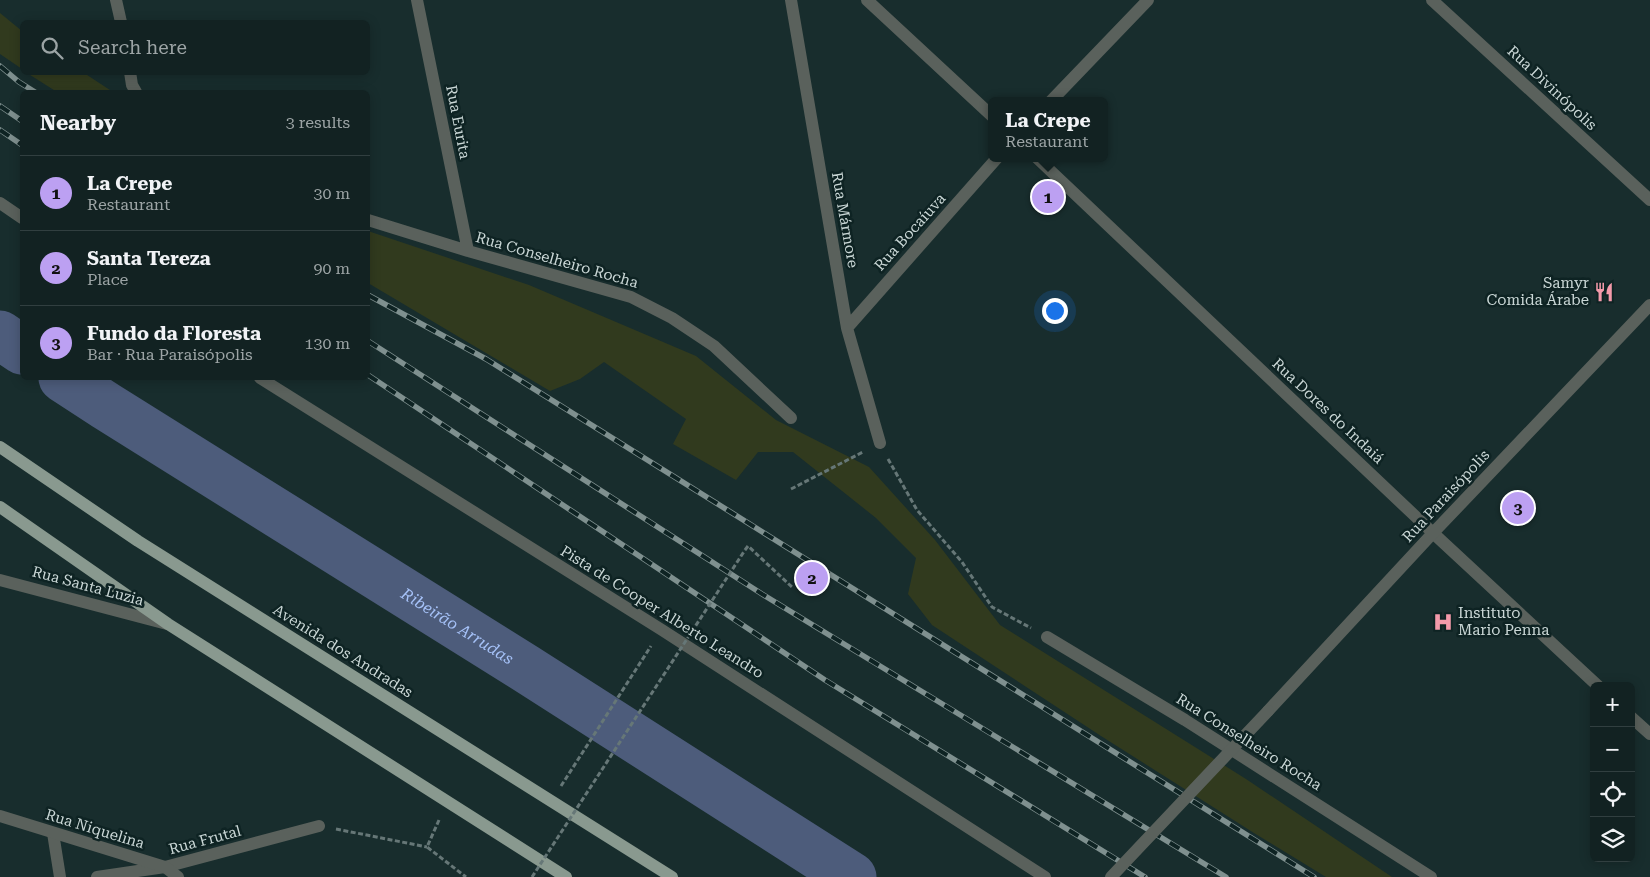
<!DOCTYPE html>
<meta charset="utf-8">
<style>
body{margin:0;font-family:"Roboto Serif",serif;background:#1f2f2f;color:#f1f3f6}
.controls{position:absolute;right:15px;bottom:15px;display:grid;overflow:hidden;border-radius:8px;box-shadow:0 2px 12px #0003}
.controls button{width:45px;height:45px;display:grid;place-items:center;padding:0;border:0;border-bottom:1px solid #313f40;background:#122222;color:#f1f3f6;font:25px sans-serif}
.you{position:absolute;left:1054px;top:310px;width:18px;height:18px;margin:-12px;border:4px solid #fff;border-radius:50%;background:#1a73e8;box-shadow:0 0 0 8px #1a73e833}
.badge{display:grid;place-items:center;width:32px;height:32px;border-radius:50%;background:#bca0f2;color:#111;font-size:16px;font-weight:700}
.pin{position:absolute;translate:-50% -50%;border:2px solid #fff;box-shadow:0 1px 5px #0006}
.popup{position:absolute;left:988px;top:97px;width:120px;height:65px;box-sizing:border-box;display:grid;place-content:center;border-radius:8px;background:#122222;filter:drop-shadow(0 1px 4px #0005);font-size:16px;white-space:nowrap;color:#9ca4a5}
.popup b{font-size:19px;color:#f1f3f6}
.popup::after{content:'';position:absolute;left:50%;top:100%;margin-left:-10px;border:10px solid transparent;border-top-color:#122222}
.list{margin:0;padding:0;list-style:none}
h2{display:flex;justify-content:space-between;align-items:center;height:65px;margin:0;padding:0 20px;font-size:21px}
h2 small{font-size:16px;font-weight:400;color:#9ca4a5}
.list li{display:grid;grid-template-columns:32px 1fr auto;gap:15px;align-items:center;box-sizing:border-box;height:75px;padding:0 20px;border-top:1px solid #313f40}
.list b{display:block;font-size:19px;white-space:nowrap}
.list p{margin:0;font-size:16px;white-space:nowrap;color:#9ca4a5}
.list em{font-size:16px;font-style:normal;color:#9ca4a5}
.icon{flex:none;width:28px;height:28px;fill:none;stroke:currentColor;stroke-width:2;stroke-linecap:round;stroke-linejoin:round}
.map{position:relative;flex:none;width:1650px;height:877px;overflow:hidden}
.search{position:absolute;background:#122222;box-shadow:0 2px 12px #0003;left:20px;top:20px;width:350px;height:55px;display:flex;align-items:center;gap:12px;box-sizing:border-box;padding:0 18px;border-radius:8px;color:#9ca4a5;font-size:19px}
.panel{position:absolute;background:#122222;box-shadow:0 2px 12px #0003;left:20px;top:90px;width:350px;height:290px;border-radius:8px}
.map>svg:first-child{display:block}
.green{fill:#313a1e}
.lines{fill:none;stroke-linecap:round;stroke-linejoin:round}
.river{stroke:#4d5c7b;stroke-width:49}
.path{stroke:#677;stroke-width:3;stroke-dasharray:5 2.5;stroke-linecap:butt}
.minor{stroke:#5a615c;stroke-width:12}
.tertiary{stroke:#5a615c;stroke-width:12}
.primary{stroke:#89998f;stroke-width:12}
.rail-casing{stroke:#7f908f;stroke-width:5.5}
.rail{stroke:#0e2323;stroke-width:4;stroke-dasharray:11;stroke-linecap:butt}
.path-bridge{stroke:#677;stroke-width:3;stroke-dasharray:5 2.5;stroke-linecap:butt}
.tertiary-bridge{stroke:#5a615c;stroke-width:12}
.labels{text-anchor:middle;stroke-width:5;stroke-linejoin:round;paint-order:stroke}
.street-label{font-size:15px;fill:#cad7d6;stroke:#0e2323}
.poi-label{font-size:15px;fill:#cad7d6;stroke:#0e2323;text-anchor:end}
.water-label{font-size:16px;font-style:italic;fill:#a5c1f7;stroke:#0e2323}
</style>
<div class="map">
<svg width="1650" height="877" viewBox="0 0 1650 877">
<rect width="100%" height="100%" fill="#182d2d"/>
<!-- green -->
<path class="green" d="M0,13L22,31V69L0,54Z
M27,73H84L113,92H57Z
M368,231L529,285L696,356L776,420L869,467L935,540L1000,625L1246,779L1392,877H1326L1254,833L1101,736L932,625L908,594L916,558L876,518L793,452H758L736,480L673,444L686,419L604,362L580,379L550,391L368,283Z"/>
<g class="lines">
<!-- river -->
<g class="river">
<path d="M0,335L22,350"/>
<path id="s1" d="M63,378L106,406L525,668L852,877"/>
</g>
<!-- path -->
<path class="path" d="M888,459L917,510L962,562L992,607L1031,628
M791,489L863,452
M745,550L748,546L793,588
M561,786L651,646
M439,820L427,847L466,877
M336,829L427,847"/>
<!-- minor -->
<path class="minor" d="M116,0L121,22
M417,0L468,251
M791,0L847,328L880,443
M1432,0L1650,200
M130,72L132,85L136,92
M1051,101L1148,0
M0,203L22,218
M368,220L468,251L631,297L672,318L714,346L791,418
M847,328L997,158
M260,378L662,630L1045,877
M1433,533L1598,686
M1047,637L1185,720L1431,877
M1631,717L1650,734
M53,833L60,877
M97,877L165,867L319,826"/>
<!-- tertiary -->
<path class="tertiary" d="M867,0L992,116
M1037,158L1433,533
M0,580L167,624
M1268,711L1433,533L1650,305
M0,816L165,867L178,877"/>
<!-- primary -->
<path class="primary" d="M0,447L138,541L672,877
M0,507L168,624L566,877"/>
<defs>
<path id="rail" d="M0,66L19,82L35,92
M0,106L22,121
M0,130L22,145
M368,295L486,359L1314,877
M368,341L762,594L1226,877
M368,375L825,680L1145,877"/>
</defs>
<!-- rail casing -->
<use href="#rail" class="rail-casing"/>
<!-- rail -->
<use href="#rail" class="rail"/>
<!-- path-bridge -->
<path class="path-bridge" d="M532,877L745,550"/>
<!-- tertiary-bridge -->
<path class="tertiary-bridge" d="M1111,877L1268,711"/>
</g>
<!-- icons -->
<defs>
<symbol id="restaurant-bare" viewBox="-9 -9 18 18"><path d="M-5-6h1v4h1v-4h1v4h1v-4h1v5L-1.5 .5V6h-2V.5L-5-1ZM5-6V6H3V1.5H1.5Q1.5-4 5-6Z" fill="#f39aaa" stroke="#0e2323" stroke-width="2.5" paint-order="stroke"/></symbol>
<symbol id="hospital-bare" viewBox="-9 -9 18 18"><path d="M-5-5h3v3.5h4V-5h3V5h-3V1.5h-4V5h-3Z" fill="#f39aaa" stroke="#0e2323" stroke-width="2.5" paint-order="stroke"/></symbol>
</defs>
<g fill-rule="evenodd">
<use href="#restaurant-bare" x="1590" y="278" width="28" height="28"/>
<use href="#hospital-bare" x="1429" y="608" width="28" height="28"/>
</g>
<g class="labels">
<!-- street labels -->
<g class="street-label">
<text transform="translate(1552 88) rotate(43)" y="5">Rua Divinópolis</text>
<text transform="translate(458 122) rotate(79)" y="5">Rua Eurita</text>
<text transform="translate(845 220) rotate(80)" y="5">Rua Mármore</text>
<text transform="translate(910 232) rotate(-48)" y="5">Rua Bocaíuva</text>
<text transform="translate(557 260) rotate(16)" y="5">Rua Conselheiro Rocha</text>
<text transform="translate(1328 411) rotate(43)" y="5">Rua Dores do Indaiá</text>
<text transform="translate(1446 496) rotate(-47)" y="5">Rua Paraisópolis</text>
<text transform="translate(88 586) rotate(15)" y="5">Rua Santa Luzia</text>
<text transform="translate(662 612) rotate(32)" y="5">Pista de Cooper Alberto Leandro</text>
<text transform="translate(343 651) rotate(32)" y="5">Avenida dos Andradas</text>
<text transform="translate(1249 742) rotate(32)" y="5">Rua Conselheiro Rocha</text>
<text transform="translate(95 829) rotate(17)" y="5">Rua Niquelina</text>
<text transform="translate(205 840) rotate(-15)" y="5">Rua Frutal</text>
</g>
<!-- poi labels -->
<g class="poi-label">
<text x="1589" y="288">Samyr<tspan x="1589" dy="17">Comida Árabe</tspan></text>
<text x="1458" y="618" text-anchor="start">Instituto<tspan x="1458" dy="17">Mario Penna</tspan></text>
</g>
<!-- water labels -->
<g class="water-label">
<text dy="6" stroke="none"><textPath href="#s1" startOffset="466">Ribeirão Arrudas</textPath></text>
</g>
</g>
</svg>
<div class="controls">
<button>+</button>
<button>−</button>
<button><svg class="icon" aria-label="locate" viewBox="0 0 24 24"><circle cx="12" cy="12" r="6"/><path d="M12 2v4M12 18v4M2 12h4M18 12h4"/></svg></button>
<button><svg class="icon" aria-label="layers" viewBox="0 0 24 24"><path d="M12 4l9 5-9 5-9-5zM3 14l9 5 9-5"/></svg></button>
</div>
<div class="you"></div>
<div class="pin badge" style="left:1048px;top:197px">1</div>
<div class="popup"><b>La Crepe</b>Restaurant</div>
<div class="pin badge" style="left:812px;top:578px">2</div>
<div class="pin badge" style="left:1518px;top:508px">3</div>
<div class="search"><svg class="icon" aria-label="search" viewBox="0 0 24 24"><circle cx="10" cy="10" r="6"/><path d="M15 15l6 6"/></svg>Search here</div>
<section class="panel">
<h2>Nearby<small>3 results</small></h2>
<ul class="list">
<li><span class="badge">1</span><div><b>La Crepe</b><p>Restaurant</p></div><em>30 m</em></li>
<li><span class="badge">2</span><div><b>Santa Tereza</b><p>Place</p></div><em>90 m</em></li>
<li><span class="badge">3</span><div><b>Fundo da Floresta</b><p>Bar · Rua Paraisópolis</p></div><em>130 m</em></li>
</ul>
</section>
</div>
